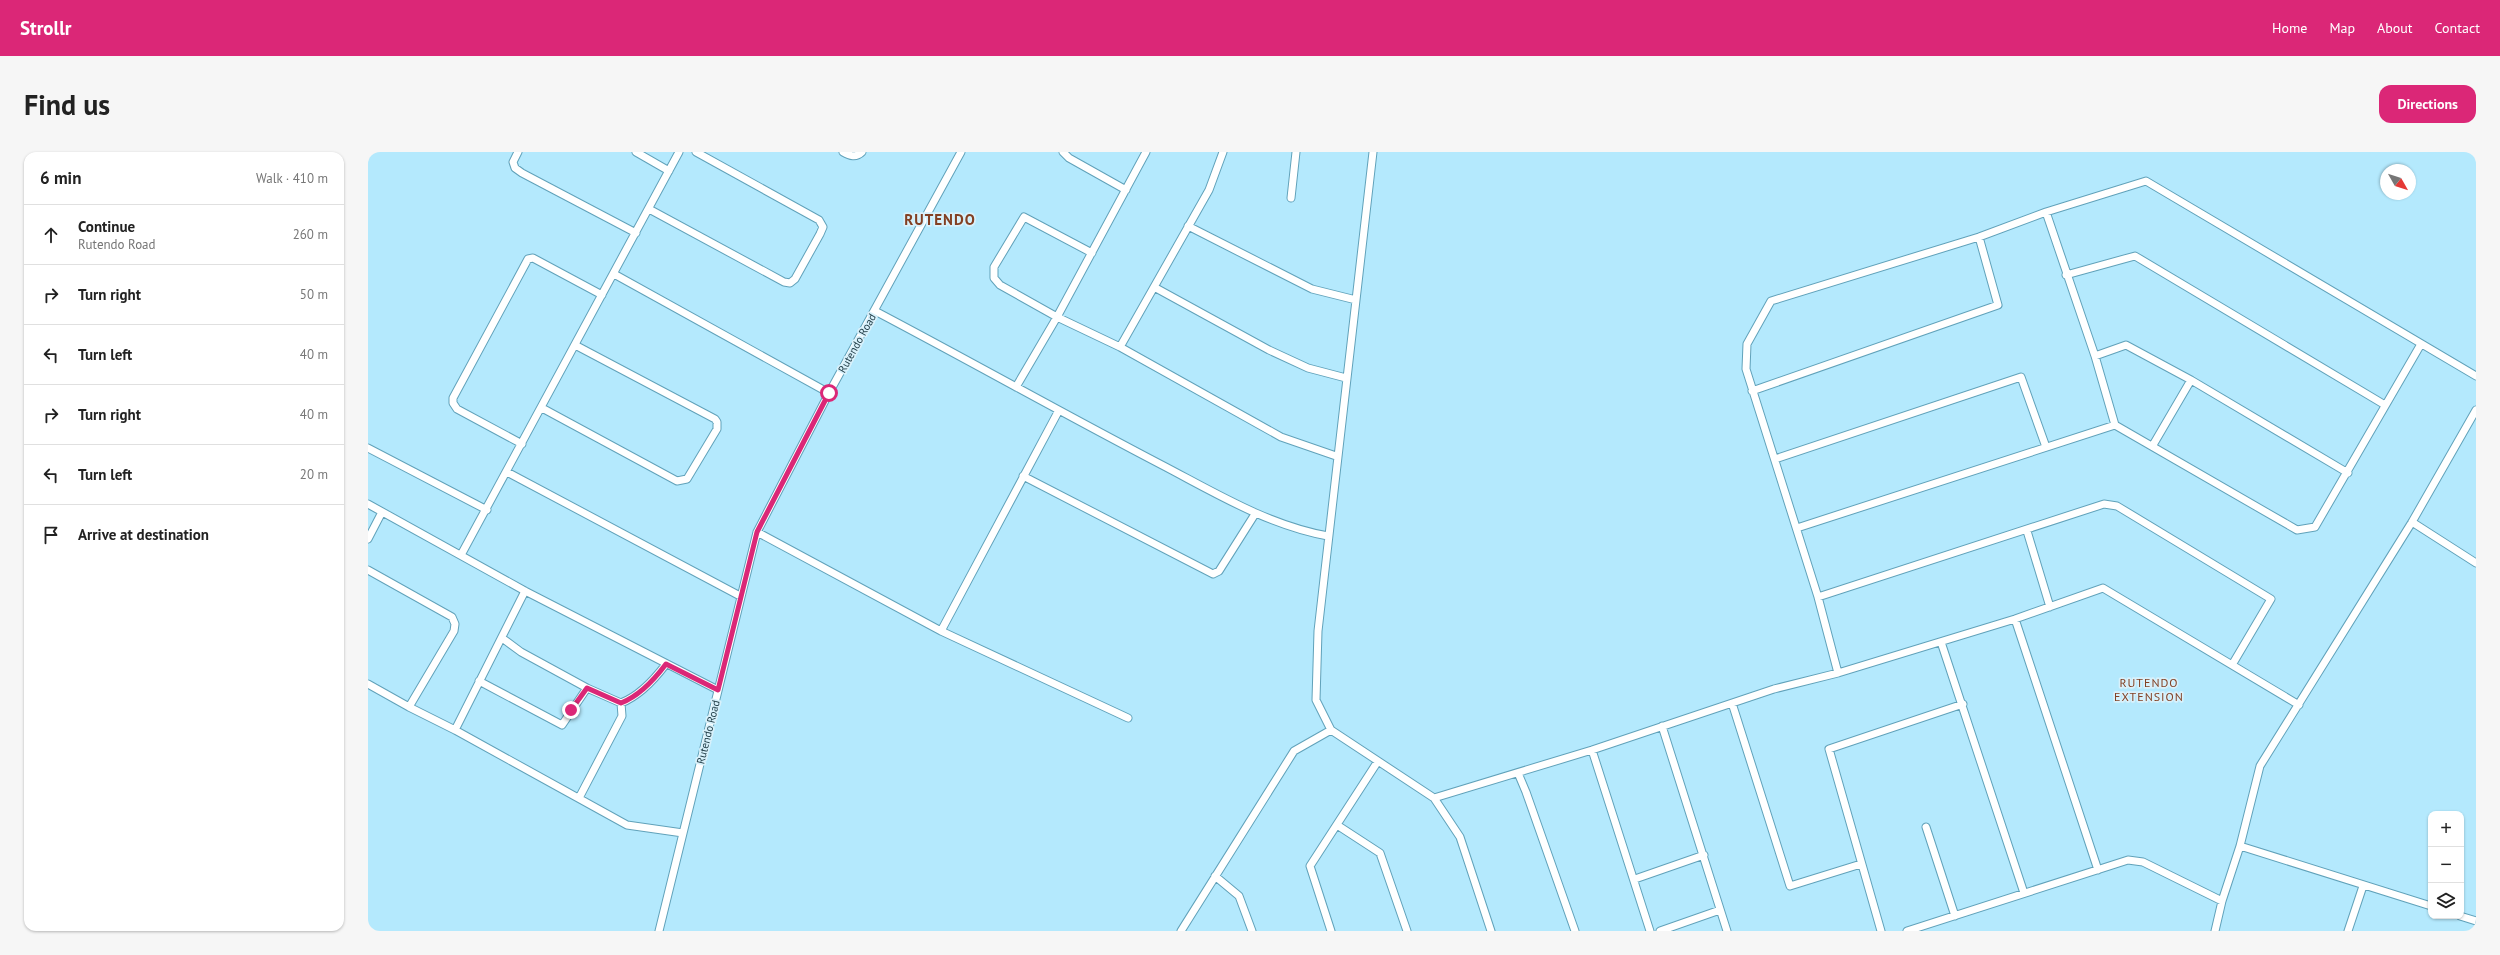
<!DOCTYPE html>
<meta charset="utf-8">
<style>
body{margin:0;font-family:"PT Sans",sans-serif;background:#f6f6f6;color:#222}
.controls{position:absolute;right:12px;bottom:12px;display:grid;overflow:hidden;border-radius:8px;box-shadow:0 1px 3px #0004}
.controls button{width:36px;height:36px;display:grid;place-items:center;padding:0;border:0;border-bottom:1px solid #e0e0e0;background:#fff;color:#222;font:20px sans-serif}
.compass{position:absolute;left:2012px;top:12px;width:36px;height:36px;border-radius:50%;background:#fff;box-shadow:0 1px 3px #0004;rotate:129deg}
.stop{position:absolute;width:12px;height:12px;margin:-9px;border:3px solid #db2777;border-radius:50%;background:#fff}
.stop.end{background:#db2777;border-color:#fff;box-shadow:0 1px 4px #0008}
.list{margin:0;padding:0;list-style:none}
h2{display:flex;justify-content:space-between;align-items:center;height:52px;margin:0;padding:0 16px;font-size:17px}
h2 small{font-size:13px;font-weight:400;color:#767676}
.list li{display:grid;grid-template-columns:26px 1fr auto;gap:12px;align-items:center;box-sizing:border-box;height:60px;padding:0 16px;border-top:1px solid #e0e0e0}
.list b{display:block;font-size:15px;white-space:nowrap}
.list p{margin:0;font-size:13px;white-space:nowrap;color:#767676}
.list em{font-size:13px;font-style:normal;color:#767676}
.icon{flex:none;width:22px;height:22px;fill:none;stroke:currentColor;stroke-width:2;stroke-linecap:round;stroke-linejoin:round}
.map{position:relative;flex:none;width:2108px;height:779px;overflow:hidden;border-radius:12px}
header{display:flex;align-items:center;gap:24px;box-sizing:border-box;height:56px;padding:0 20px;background:#db2777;color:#fff}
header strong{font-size:19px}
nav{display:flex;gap:22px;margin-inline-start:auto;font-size:14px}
.intro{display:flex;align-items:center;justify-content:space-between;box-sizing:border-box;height:96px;padding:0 24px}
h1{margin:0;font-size:28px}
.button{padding:10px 18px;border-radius:12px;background:#db2777;color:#fff;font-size:14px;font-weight:700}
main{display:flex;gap:24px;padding:0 24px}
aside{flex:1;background:#fff;border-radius:12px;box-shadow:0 1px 3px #0004}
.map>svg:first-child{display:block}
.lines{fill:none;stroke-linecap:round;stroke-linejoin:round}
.minor-casing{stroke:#61a2ba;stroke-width:9}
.minor{stroke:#fff;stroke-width:7}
.route{stroke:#db2777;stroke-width:5}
.labels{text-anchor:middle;stroke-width:3.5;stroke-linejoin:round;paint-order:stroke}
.street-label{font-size:11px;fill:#25414b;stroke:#d8f1fb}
.neighbourhood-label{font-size:12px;letter-spacing:1px;fill:#824023;stroke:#d8f1fb}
.district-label{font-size:15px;font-weight:bold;letter-spacing:1px;fill:#824023;stroke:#d8f1fb}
</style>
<header>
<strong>Strollr</strong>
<nav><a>Home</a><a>Map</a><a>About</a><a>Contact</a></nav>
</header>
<div class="intro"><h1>Find us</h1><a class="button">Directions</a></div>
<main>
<aside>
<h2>6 min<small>Walk · 410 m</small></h2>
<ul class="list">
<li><svg class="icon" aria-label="ahead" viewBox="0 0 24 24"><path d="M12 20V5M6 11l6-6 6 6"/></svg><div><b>Continue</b><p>Rutendo Road</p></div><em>260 m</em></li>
<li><svg class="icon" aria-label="right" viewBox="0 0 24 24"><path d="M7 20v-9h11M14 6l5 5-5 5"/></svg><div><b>Turn right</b></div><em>50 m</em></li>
<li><svg class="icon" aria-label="left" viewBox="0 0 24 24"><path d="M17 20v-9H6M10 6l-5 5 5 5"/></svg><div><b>Turn left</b></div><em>40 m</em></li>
<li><svg class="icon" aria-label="right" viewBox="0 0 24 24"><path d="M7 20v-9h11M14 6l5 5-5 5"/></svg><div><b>Turn right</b></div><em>40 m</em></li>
<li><svg class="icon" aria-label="left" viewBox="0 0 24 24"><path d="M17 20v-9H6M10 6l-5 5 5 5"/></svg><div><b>Turn left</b></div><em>20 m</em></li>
<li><svg class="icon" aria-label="arrive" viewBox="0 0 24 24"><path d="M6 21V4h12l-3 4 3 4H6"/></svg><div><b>Arrive at destination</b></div></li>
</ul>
</aside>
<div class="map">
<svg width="2108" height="779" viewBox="0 0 2108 779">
<rect width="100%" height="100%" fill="#b4e9fd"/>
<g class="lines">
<defs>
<path id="minor" d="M150,0L145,10L147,16L154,21L268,81
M268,0L301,19
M475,0C482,4 488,6 494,0
M695,0L701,6L758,38
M1005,0L950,479L948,548L963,578L1066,646L1092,685L1123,779
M923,46L928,0
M281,57L416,130L422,131L427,127L452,82L455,75L451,68L328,0
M1678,60L1727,204L1747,273
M820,74L944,137L988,148
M724,101L656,65L626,115V126L632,133L689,165L752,195L913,285L968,304
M246,122L461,241
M1698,123L1767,104L2017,253
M786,135L901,198L940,216L978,226
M507,159C602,209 696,262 792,312C846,340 899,373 960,384
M752,195L841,38L855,0
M1727,204L1758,193L1823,228L1980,321
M648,235L689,165L778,0
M1384,239L1630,153L1611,85
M174,256L309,329L319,327L349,277V270L347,267L207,193
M154,292L89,257L85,251V246L160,107L165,106L234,143
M1785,293L1823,228
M0,296L119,358
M1407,307L1653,225L1678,295
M139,320L372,444
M655,324L845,422L851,419L887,362
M0,352L157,439L350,538
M2044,370L2108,411
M1429,376L1747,273L1929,378L1947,375L2053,192
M1659,379L1682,455
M389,380L573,479L760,566
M0,387L14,360
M93,403L311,0
M0,418L84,465L87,472L86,479L41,555L87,578L157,439
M1450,445L1736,352L1749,354L1903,447L1864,513
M1647,467L1730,718
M573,479L690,260
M134,486L153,500L219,536
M1573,490L1656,741
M1470,521L1450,445L1378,217L1379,192L1403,149L1611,85L1678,60L1778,29L2108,224
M111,529L194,573L219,536L253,551C271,544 286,528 298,512
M0,532L41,555
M1364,551L1422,734L1493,712
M1294,574L1359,779
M87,578L259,673L315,681
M1224,598L1282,779
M1150,621L1158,640L1207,779
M211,646L254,564L253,551
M1066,646L1224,598L1406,537L1470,521L1647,467L1735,436L1931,553
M969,673L1012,701L1039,779
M1558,675L1587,764
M1872,694L2063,754
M847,724L871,744L884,779
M1267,727L1336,703
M2092,764L2108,769
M291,779L389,380L461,241L593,0
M813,779L926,599L963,578
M963,779L942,714L1010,609
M1292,779L1352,758
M1513,779L1461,597L1595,552
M1539,779L1760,708L1775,710L1854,749
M1847,779L1854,749L1872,694L1892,614L2044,370L2108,258
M1980,779L1995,734"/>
</defs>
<!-- minor casing -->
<use href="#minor" class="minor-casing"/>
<!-- minor -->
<use href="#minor" class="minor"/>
</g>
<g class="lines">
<!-- route -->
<path class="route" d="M203,558L219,536L253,551C271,544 286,528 298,512L350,538L389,380L461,241"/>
</g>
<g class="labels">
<!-- street labels -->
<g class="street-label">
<text transform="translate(489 191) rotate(-61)" y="4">Rutendo Road</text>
<text transform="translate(340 580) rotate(-76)" y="4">Rutendo Road</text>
</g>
<!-- neighbourhood labels -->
<g class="neighbourhood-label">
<text x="1781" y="535">RUTENDO<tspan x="1781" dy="14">EXTENSION</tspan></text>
</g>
<!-- district labels -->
<g class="district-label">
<text x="572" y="73">RUTENDO</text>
</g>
</g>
</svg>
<div class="controls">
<button>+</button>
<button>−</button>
<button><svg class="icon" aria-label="layers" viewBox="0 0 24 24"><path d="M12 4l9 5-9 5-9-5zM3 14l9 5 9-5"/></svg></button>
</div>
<svg class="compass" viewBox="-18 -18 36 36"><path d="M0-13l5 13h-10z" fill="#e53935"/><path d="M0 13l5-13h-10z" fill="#767676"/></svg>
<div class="stop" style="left:461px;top:241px"></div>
<div class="stop end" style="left:203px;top:558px"></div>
</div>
</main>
